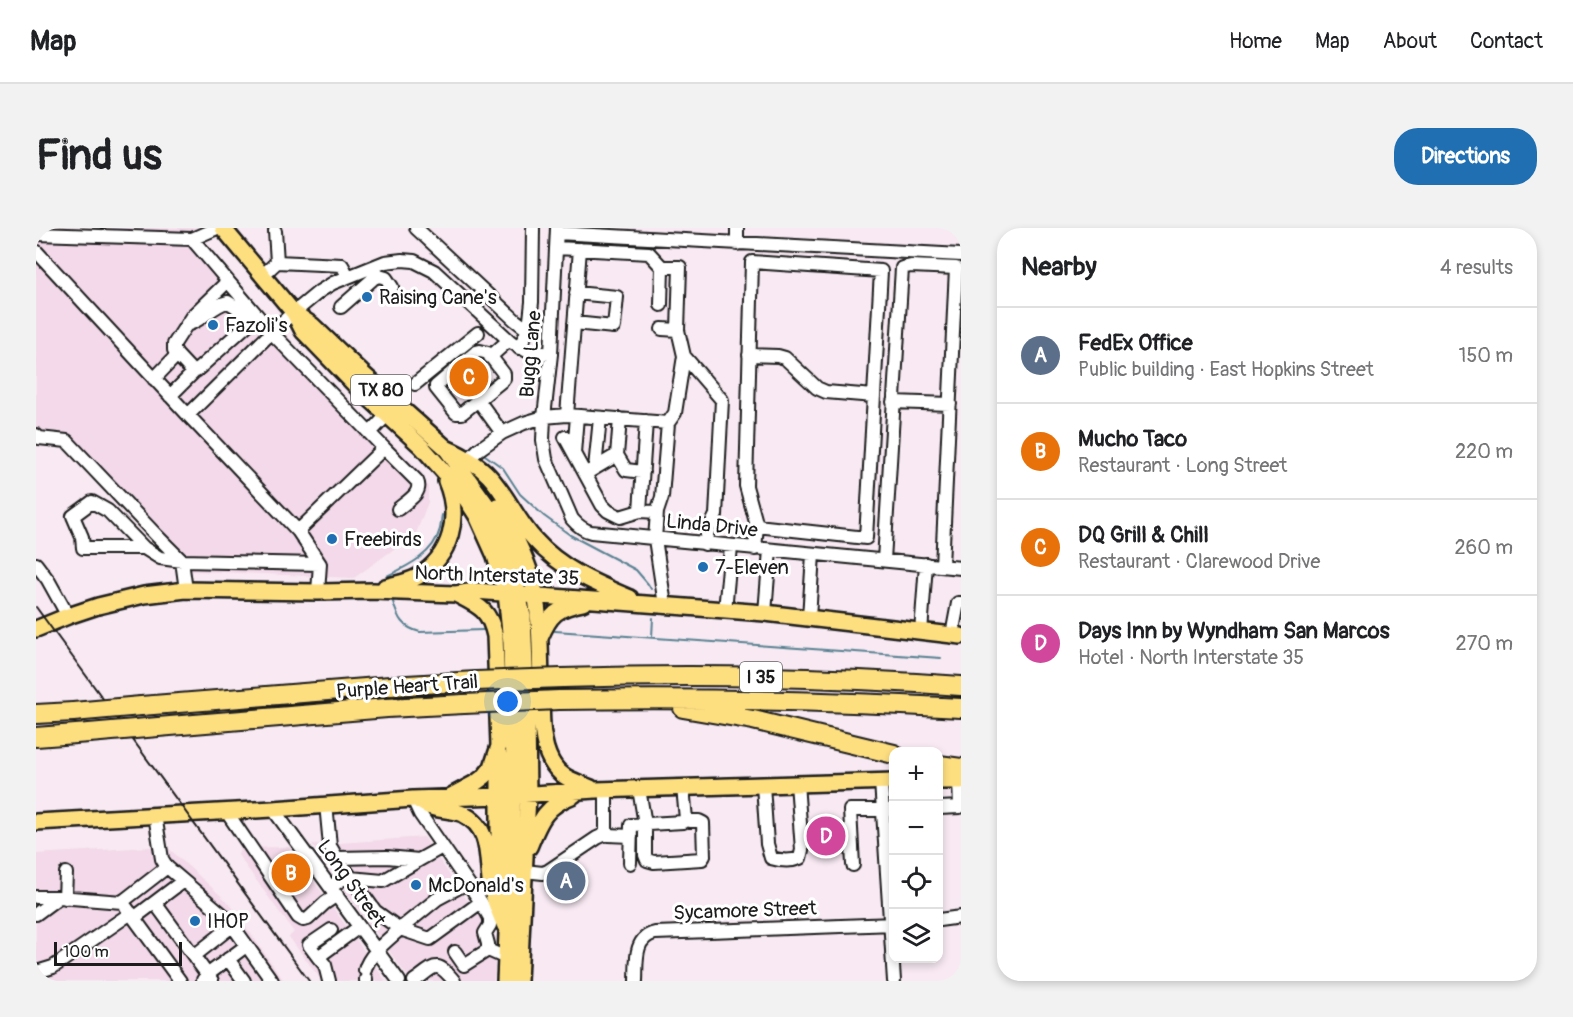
<!DOCTYPE html>
<meta charset="utf-8">
<style>
body{margin:0;font-family:Pangolin,sans-serif;background:#f2f2f2;color:#202124}
.controls{position:absolute;right:18px;bottom:18px;display:grid;overflow:hidden;border-radius:12px;box-shadow:0 3px 9px #0003}
.controls button{width:54px;height:54px;display:grid;place-items:center;padding:0;border:0;border-bottom:2px solid #e0e0e0;background:#fff;color:#202124;font:30px sans-serif}
.scale{position:absolute;left:18px;bottom:15px;width:128px;box-sizing:border-box;padding-left:6px;border:3px solid #1c1c1c;border-top:0;font-size:16px;line-height:21px;white-space:nowrap;color:#1c1c1c;-webkit-text-stroke:4px #fff;paint-order:stroke}
.you{position:absolute;left:472px;top:474px;width:21px;height:21px;margin:-15px;border:4px solid #fff;border-radius:50%;background:#1a73e8;box-shadow:0 0 0 9px #1a73e833}
.badge{display:grid;place-items:center;width:39px;height:39px;border-radius:50%;background:#1f6fb2;color:#fff;font-size:20px;font-weight:700}
.pin{position:absolute;translate:-50% -50%;border:3px solid #fff;box-shadow:0 2px 6px #0006}
.list{margin:0;padding:0;list-style:none}
h2{display:flex;justify-content:space-between;align-items:center;height:78px;margin:0;padding:0 24px;font-size:26px}
h2 small{font-size:20px;font-weight:400;color:#757577}
.list li{display:grid;grid-template-columns:39px 1fr auto;gap:18px;align-items:center;box-sizing:border-box;height:96px;padding:0 24px;border-top:2px solid #e0e0e0}
.list b{display:block;font-size:22px;white-space:nowrap}
.list p{margin:0;font-size:20px;white-space:nowrap;color:#757577}
.list em{font-size:20px;font-style:normal;color:#757577}
.icon{flex:none;width:33px;height:33px;fill:none;stroke:currentColor;stroke-width:2;stroke-linecap:round;stroke-linejoin:round}
.map{position:relative;flex:none;width:925px;height:753px;overflow:hidden;border-radius:24px}
header{display:flex;align-items:center;gap:36px;box-sizing:border-box;height:84px;padding:0 30px;background:#fff;border-bottom:2px solid #e0e0e0}
header strong{font-size:28px}
nav{display:flex;gap:33px;margin-inline-start:auto;font-size:21px}
.intro{display:flex;align-items:center;justify-content:space-between;box-sizing:border-box;height:144px;padding:0 36px}
h1{margin:0;font-size:42px}
.button{padding:15px 27px;border-radius:24px;background:#1f6fb2;color:#fff;font-size:21px;font-weight:700}
main{display:flex;gap:36px;padding:0 36px}
aside{flex:1;background:#fff;border-radius:24px;box-shadow:0 3px 9px #0003}
.map>svg:first-child{display:block}
.built{fill:#f3d9e9}
.lines{fill:none;stroke-linecap:round;stroke-linejoin:round}
.stream{stroke:#588192;stroke-width:2}
.minor-casing{stroke:#1c1c1c;stroke-width:16}
.major-casing{stroke:#1c1c1c;stroke-width:20}
.highway-casing{stroke:#1c1c1c;stroke-width:22}
.minor{stroke:#fff;stroke-width:12}
.major{stroke:#fedf80;stroke-width:15}
.highway{stroke:#fedf80;stroke-width:18}
.rail{stroke:#1c1c1c;stroke-width:2}
.highway-bridge-casing{stroke:#1c1c1c;stroke-width:22;stroke-linecap:butt}
.highway-bridge{stroke:#fedf80;stroke-width:18}
.poi-dot{fill:#1f6fb2;stroke:#fff;stroke-width:2}
.labels{text-anchor:middle;stroke-width:6;stroke-linejoin:round;paint-order:stroke}
.shield{fill:#fff;stroke:#606060;stroke-width:1.5}
.shield-label{font-size:18px;font-weight:bold;fill:#1c1c1c}
.poi-label{font-size:20px;fill:#1c1c1c;stroke:#fff;text-anchor:start}
.street-label{font-size:20px;fill:#1c1c1c;stroke:#fff}
</style>
<header>
<strong>Map</strong>
<nav><a>Home</a><a>Map</a><a>About</a><a>Contact</a></nav>
</header>
<div class="intro"><h1>Find us</h1><a class="button">Directions</a></div>
<main>
<div class="map">
<svg width="925" height="753" viewBox="0 0 925 753">
<rect width="100%" height="100%" fill="#f8e9f2"/>
<filter id="ink" filterUnits="userSpaceOnUse"><feTurbulence type="fractalNoise" baseFrequency=".0167" numOctaves="2"/><feDisplacementMap in="SourceGraphic" scale="12" xChannelSelector="R" yChannelSelector="G"/><feConvolveMatrix kernelMatrix="1 2 1 2 8 2 1 2 1" color-interpolation-filters="sRGB"/></filter>
<g filter="url(#ink)">
<!-- built -->
<path class="built" d="M0,0H160L192,42L270,130L386,245L392,259V274L380,305L318,350L157,343L141,337L29,219L0,218Z
M388,609L425,664L460,710L458,753H375L276,617Z
M130,618L194,676L248,753H0V626Z
M253,619L350,753H286L253,709L258,704L202,627L204,620Z"/>
<g class="lines">
<!-- stream -->
<path class="stream" d="M449,227L467,240L484,266L508,288L534,307L600,342L612,356L615,361
M351,351V348C372,338 398,326 404,301C405,297 405,292 406,287
M357,374C362,391 366,399 384,404L447,402
M519,403L905,430
M616,409L617,390"/>
<defs>
<path id="minor" d="M380,0L479,92L492,102
M521,0L515,126L508,189L507,212L510,231L536,291C542,298 547,302 555,304L925,340
M239,3L241,34
M521,5L925,27
M0,6L156,11L181,0
M156,11L236,105L348,220L262,303L284,336L282,364
M701,16V0
M521,20L613,25L626,39L625,77
M0,23L152,187L262,303
M626,39H644L642,102L648,128L639,185L632,195L626,269L621,284L619,311L629,377
M226,48L241,34L306,37L312,48
M192,53L156,88L138,116V122L141,127L156,143H160L221,88
M305,79L338,50L343,48L350,50L356,59
M538,95L578,99L581,69L540,65
M153,96C169,91 176,77 192,74L200,79L214,94
M626,101L642,102
M483,120L492,102L494,92L496,74L497,0
M444,123L452,125L468,146V151L426,185H420L400,160V158L440,124Z
M713,127L742,128L749,130L781,160L790,164L838,168
M648,128L686,172L680,287L672,303L669,316
M454,129L473,112
M118,151L141,127
M379,156L442,105
M134,168L158,144
M442,172L466,205
M857,174L914,176
M152,187L244,96L284,63L297,55L349,34L366,32L378,33L398,43L475,114L491,123L515,126
M531,187L544,21
M334,205L351,187
M0,207L3,210L31,213L122,309L146,333L150,362
M529,209L566,277L572,283L584,289L604,283L621,284
M348,220L381,253C387,265 371,273 362,281
M538,225L541,188
M581,227L584,191
M430,238L433,231L442,222L466,205L488,195L508,189L531,187L632,195
M559,240L564,190
M549,246L581,227L590,242L607,244
M604,283L610,193
M108,320L72,283L56,274L37,288L46,309L47,320H108L124,330L146,333L284,336
M719,321L721,298L710,258L716,34L845,43L830,310L721,298
M848,332L866,40L875,38L920,40L906,338
M0,336L12,352L32,388
M689,382L695,319
M729,385L734,322
M773,390L777,326
M885,404L890,336
M916,407L922,375H925
M845,553L858,753
M727,557L731,616L735,630C745,633 754,634 764,630L766,622L761,555
M603,561L609,596V627L611,632L618,634L666,631L668,628L667,595L663,593H654L650,591L647,559
M570,562V603L572,605
M377,571L384,586L445,674L454,690V697L449,705L452,716V722L470,730
M290,576L294,618L301,630L339,683L364,701L401,671L431,655
M903,580L924,579L923,553
M237,581L363,753
M190,583L262,689L267,692L272,691L289,675L301,667
M119,587L126,631L131,639L191,690L236,753
M301,630L351,629L383,632L406,619
M594,635L595,597L647,594L650,591
M817,637L814,582H858
M488,643L507,645L512,643L561,610L572,605V607L595,608
M295,659L305,652L314,650L347,653L383,632
M0,669H23
M29,670L30,645
M119,675L176,753
M90,679L144,753
M0,686L23,669L86,674L131,639
M98,690L147,653
M903,692L925,689
M419,724L428,737L452,722
M158,728L196,698
M282,729L273,717L295,702
M192,731L208,753
M329,742C333,726 352,712 364,701L394,711L445,674
M0,746L4,743L17,739L95,685
M330,751V753
M167,752L171,747L210,718
M293,753L289,737L282,729L323,699
M378,753C399,739 399,730 418,753
M600,753C601,735 597,710 619,705L858,696"/>
<path id="major" d="M187,0L258,85L276,97L326,145L409,219L450,276L459,294L469,317L477,341L487,389L491,486L492,567L483,753
M258,85L267,103L323,161L386,219L425,263L441,288L459,328L466,351L470,365L475,414L478,539L469,753
M410,220C426,227 441,235 453,248C471,267 481,293 499,312C525,341 559,355 594,370
M461,278C475,300 487,322 495,348C505,382 504,420 505,456C506,480 503,511 515,533C525,551 537,552 555,560
M349,359C359,356 372,354 381,349C416,328 425,289 410,253
M0,401L32,388L62,378L108,367L150,362L282,364L337,363L420,366L439,363L729,385L925,408
M504,410C514,386 521,380 547,375
M463,527V639L464,649L468,665
M903,553H925
M415,568L441,554L449,548L456,539L463,518L459,408C453,381 443,378 420,366
M383,573C387,575 391,578 395,579C406,583 416,581 427,586C457,601 450,632 455,659C458,673 464,686 469,698
M0,594L237,581L377,571L464,568L560,562L858,553
M493,619C504,592 509,578 538,567"/>
<path id="highway" d="M526,450C659,446 792,448 925,458
M523,472C657,470 791,472 925,480
M105,478L354,458L440,453
M647,480L717,492L858,526
M0,486L37,484
M122,499L351,480L428,476
M0,509L53,505
M903,537L925,540"/>
</defs>
<!-- minor casing -->
<use href="#minor" class="minor-casing"/>
<!-- major casing -->
<use href="#major" class="major-casing"/>
<!-- highway casing -->
<use href="#highway" class="highway-casing"/>
<!-- minor -->
<use href="#minor" class="minor"/>
<!-- major -->
<use href="#major" class="major"/>
<!-- highway -->
<use href="#highway" class="highway"/>
<!-- rail -->
<path class="rail" d="M0,379L273,753"/>
<defs>
<path id="highway-bridge" d="M440,453L526,450
M428,476L523,472
M37,484L105,478
M53,505L122,499"/>
</defs>
<!-- highway-bridge casing -->
<use href="#highway-bridge" class="highway-bridge-casing"/>
<!-- highway-bridge -->
<use href="#highway-bridge" class="highway-bridge"/>
</g>
</g>
<!-- markers -->
<g class="poi-dot">
<circle cx="331" cy="69" r="6"/>
<circle cx="177" cy="97" r="6"/>
<circle cx="296" cy="311" r="6"/>
<circle cx="667" cy="339" r="6"/>
<circle cx="380" cy="657" r="6"/>
<circle cx="159" cy="693" r="6"/>
</g>
<g class="labels">
<!-- shield labels -->
<g class="shield">
<rect x="315" y="147" width="60" height="30" rx="4.5"/>
<rect x="704" y="434" width="42" height="30" rx="4.5"/>
</g>
<g class="shield-label">
<text x="345" y="168">TX 80</text>
<text x="725" y="455">I 35</text>
</g>
<!-- poi labels -->
<g class="poi-label">
<text x="343" y="76">Raising Cane's</text>
<text x="189" y="104">Fazoli's</text>
<text x="308" y="318">Freebirds</text>
<text x="679" y="346">7-Eleven</text>
<text x="392" y="664">McDonald's</text>
<text x="171" y="700">IHOP</text>
</g>
<!-- street labels -->
<g class="street-label">
<text transform="translate(494 126) rotate(-85)" y="7">Bugg Lane</text>
<text transform="translate(676 297) rotate(6)" y="7">Linda Drive</text>
<text transform="translate(461 347) rotate(2)" y="7">North Interstate 35</text>
<text transform="translate(371 458) rotate(-4)" y="7">Purple Heart Trail</text>
<text transform="translate(316 655) rotate(54)" y="7">Long Street</text>
<text transform="translate(709 682) rotate(-2)" y="7">Sycamore Street</text>
</g>
</g>
</svg>
<div class="controls">
<button>+</button>
<button>−</button>
<button><svg class="icon" aria-label="locate" viewBox="0 0 24 24"><circle cx="12" cy="12" r="6"/><path d="M12 2v4M12 18v4M2 12h4M18 12h4"/></svg></button>
<button><svg class="icon" aria-label="layers" viewBox="0 0 24 24"><path d="M12 4l9 5-9 5-9-5zM3 14l9 5 9-5"/></svg></button>
</div>
<div class="scale">100 m</div>
<div class="you"></div>
<div class="pin badge" style="left:530px;top:653px;background:#5c6f8a">A</div>
<div class="pin badge" style="left:255px;top:645px;background:#e8710a">B</div>
<div class="pin badge" style="left:433px;top:149px;background:#e8710a">C</div>
<div class="pin badge" style="left:790px;top:608px;background:#d1479c">D</div>
</div>
<aside>
<h2>Nearby<small>4 results</small></h2>
<ul class="list">
<li><span class="badge" style="background:#5c6f8a">A</span><div><b>FedEx Office</b><p>Public building · East Hopkins Street</p></div><em>150 m</em></li>
<li><span class="badge" style="background:#e8710a">B</span><div><b>Mucho Taco</b><p>Restaurant · Long Street</p></div><em>220 m</em></li>
<li><span class="badge" style="background:#e8710a">C</span><div><b>DQ Grill &amp; Chill</b><p>Restaurant · Clarewood Drive</p></div><em>260 m</em></li>
<li><span class="badge" style="background:#d1479c">D</span><div><b>Days Inn by Wyndham San Marcos</b><p>Hotel · North Interstate 35</p></div><em>270 m</em></li>
</ul>
</aside>
</main>
